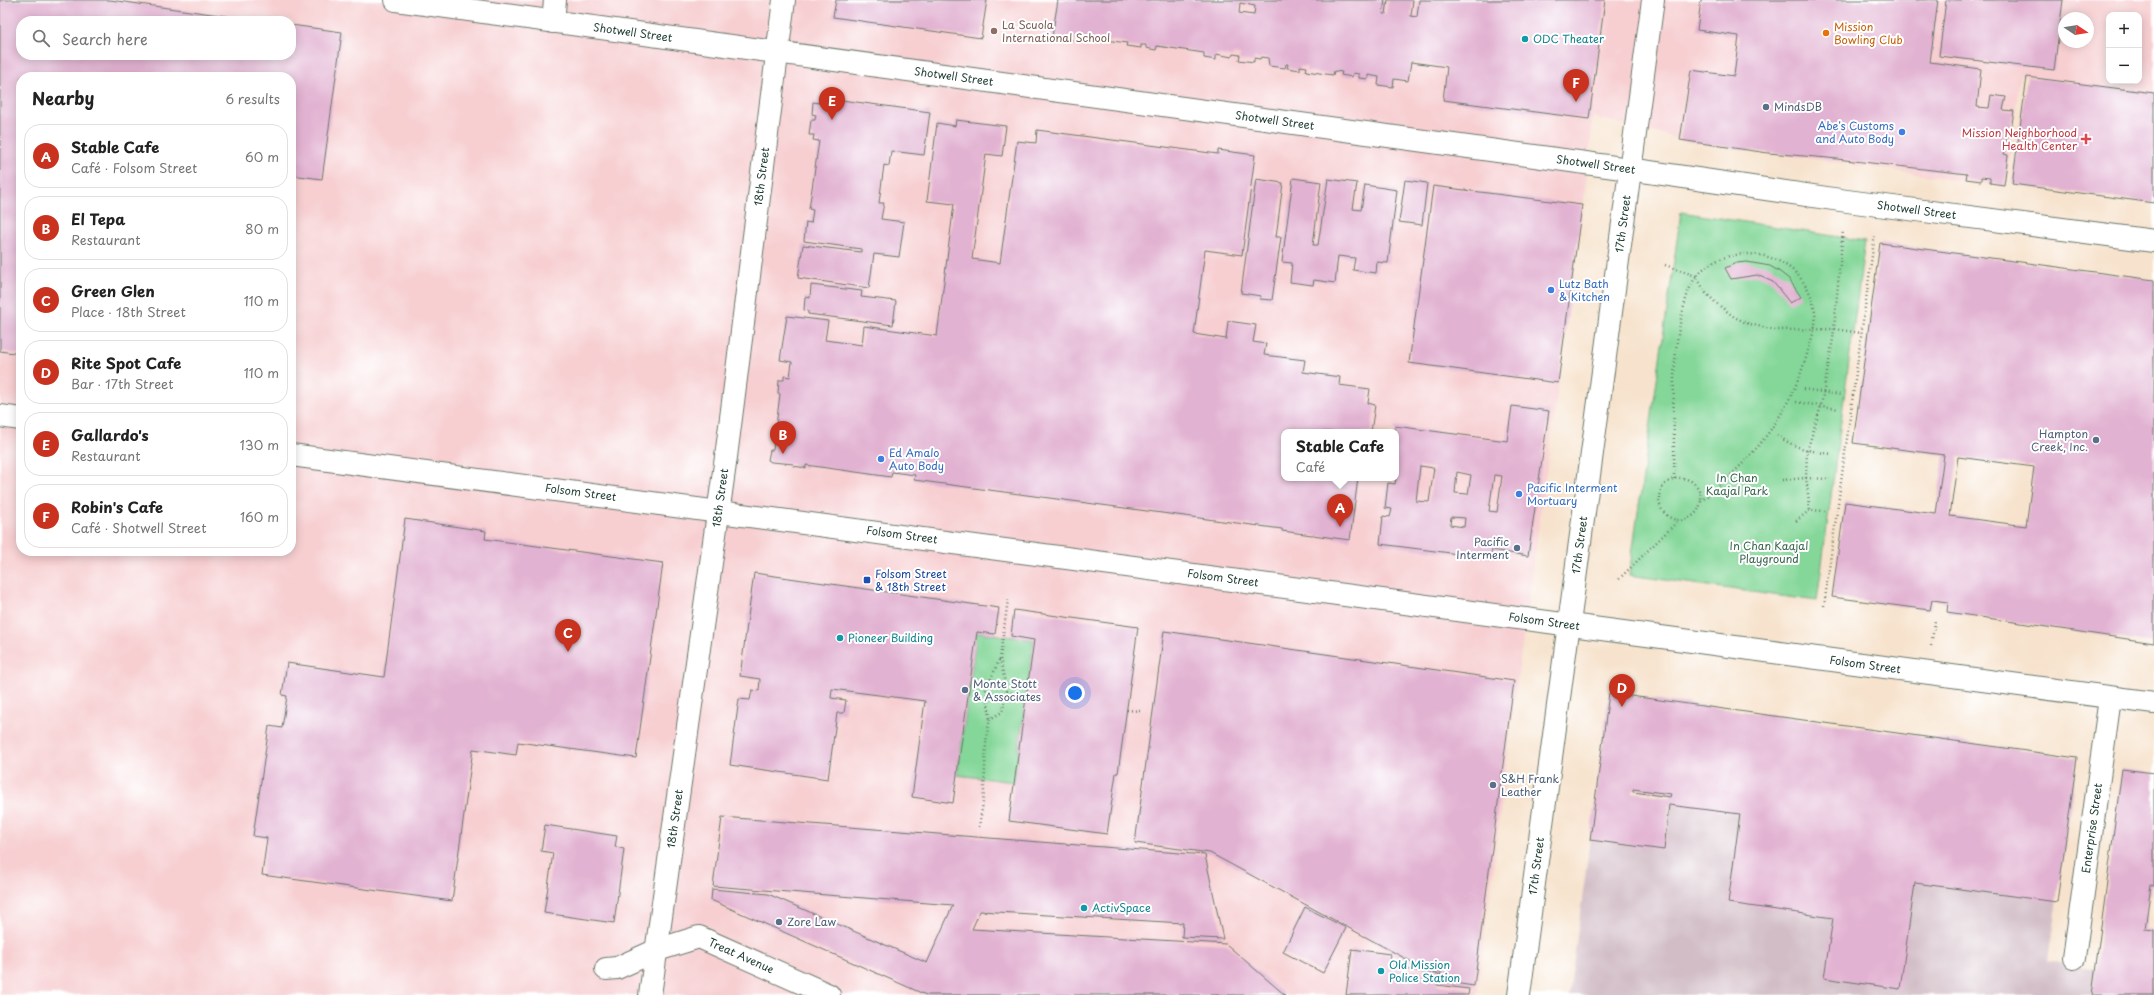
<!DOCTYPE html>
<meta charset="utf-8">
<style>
body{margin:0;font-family:"Playpen Sans",sans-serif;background:#f2f2f2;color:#222}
.controls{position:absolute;right:12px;top:12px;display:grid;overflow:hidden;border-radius:8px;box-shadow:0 2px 10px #0003}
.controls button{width:36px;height:36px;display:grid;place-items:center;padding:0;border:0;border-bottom:1px solid #e0e0e0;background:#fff;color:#222;font:20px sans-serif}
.compass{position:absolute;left:2058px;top:12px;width:36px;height:36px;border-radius:50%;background:#fff;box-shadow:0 2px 10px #0003;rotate:102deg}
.you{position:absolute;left:1075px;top:693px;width:14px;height:14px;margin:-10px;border:3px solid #fff;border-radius:50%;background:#1a73e8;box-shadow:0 0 0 6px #1a73e833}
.badge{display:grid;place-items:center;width:26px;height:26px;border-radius:50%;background:#c8321e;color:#fff;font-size:13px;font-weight:700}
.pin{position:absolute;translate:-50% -33px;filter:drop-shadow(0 1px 2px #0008)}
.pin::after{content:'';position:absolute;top:21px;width:14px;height:12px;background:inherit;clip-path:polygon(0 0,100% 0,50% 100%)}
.popup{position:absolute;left:1281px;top:429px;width:118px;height:52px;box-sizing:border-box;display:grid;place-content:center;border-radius:8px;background:#fff;filter:drop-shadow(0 1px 3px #0005);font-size:13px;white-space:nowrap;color:#767676}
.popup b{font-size:15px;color:#222}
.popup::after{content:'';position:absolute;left:50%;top:100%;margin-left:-8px;border:8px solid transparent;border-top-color:#fff}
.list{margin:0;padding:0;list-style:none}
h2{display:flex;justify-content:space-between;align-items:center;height:52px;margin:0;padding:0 16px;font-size:17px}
h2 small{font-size:13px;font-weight:400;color:#767676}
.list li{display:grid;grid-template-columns:26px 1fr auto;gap:12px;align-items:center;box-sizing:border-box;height:64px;margin:0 8px 8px;padding:0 8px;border:1px solid #e0e0e0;border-radius:16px}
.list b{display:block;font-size:15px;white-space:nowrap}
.list p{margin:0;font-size:13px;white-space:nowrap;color:#767676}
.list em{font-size:13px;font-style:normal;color:#767676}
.icon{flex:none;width:22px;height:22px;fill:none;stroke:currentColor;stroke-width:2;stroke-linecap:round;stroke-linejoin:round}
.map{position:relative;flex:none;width:2154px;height:995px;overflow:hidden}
.search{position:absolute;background:#fff;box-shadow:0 2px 10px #0003;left:16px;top:16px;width:280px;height:44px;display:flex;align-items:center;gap:10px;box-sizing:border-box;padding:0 14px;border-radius:16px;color:#767676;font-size:15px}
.panel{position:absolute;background:#fff;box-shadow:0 2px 10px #0003;left:16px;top:72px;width:280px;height:484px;border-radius:16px}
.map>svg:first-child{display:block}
.built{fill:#f7cfd1;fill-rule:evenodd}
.industrial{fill:#d2bdc6}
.green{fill:#84d799;stroke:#528a66}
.building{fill:#e2b2d2;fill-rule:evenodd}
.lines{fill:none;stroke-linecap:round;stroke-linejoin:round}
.minor-casing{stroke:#6b776a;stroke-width:24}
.path{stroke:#6b776a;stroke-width:2.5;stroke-dasharray:1 3;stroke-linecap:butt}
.minor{stroke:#fff;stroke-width:22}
.education-dot{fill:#8d6e63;stroke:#fff;stroke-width:1.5}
.food-dot{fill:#e8710a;stroke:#fff;stroke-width:1.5}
.culture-dot{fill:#0f9aa8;stroke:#fff;stroke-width:1.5}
.service-dot{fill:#5c6f8a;stroke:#fff;stroke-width:1.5}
.shop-dot{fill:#3f7fe0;stroke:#fff;stroke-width:1.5}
.health-dot{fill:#e0444e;stroke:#fff;stroke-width:1.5}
.transit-dot{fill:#1a4fb4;stroke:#fff;stroke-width:1.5}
.labels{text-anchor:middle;stroke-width:4;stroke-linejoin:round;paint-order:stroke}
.education-label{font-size:11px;fill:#785e54;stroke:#fff;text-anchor:start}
.food-label{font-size:11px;fill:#c56008;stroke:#fff;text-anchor:start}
.street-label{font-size:11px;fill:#1f3d34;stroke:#fff}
.culture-label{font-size:11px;fill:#0d838f;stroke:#fff;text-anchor:start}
.service-label{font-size:11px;fill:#4e5e75;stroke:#fff;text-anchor:start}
.shop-label{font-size:11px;fill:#366cbe;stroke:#fff;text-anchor:start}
.health-label{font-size:11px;fill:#be3a42;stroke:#fff;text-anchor:end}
.park-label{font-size:11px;fill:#38644d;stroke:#fff}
.transit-label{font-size:11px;fill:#164399;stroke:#fff;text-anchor:start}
</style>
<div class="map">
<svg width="2154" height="995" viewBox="0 0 2154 995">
<rect width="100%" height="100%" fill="#fff"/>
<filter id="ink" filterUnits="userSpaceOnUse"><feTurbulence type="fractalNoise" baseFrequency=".025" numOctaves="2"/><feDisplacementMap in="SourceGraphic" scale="8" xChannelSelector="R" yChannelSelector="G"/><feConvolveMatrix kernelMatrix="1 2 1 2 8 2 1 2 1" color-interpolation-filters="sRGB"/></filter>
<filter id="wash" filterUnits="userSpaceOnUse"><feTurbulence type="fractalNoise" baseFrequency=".012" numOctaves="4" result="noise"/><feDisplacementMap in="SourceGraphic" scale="16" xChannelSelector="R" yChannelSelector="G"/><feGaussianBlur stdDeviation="0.9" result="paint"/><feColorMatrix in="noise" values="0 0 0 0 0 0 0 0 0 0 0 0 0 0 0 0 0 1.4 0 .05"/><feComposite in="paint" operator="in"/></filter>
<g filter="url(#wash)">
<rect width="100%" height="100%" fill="#f7e3cd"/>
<!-- built -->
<path class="built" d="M0,0H2154V93L2020,76L2006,187L1683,140L1593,117L1584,199L1518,675L1477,995H0ZM2109,15H2139V81H2109ZM2064,18H2088V42H2064ZM21,21H291V55H21ZM21,77H291V551H21ZM1284,432H1396V478H1284Z"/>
<!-- industrial -->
<path class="industrial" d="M1684,703L2077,758L2048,961L2095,969L2092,995H1569L1590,840L1664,850Z"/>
<!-- green -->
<path class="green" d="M1681,212L1865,241L1817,601L1629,575Z
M977,632L1034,640L1014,782L957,775Z"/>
<g id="blocks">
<!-- building -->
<path class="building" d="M0,0H110L255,20L21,21V55H291V25L342,32L322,179L291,175V77H21V354L0,351Z
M836,0H987L981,38L833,17Z
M1058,0H1385L1383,14H1386L1388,0H1413L1411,16L1417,17L1419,0H1605L1589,119L1443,100L1447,67L1411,62L1408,81L1394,79L1393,87L1378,85L1379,77L1368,75V79L1359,78V74L1353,73L1352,77L1341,75L1342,72L1334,71L1333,75L1306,71L1307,67L1300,66V70L1287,68L1288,64H1286L1285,68L1269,66L1268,58L1261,57L1260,59L1254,58V62L1239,60L1240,55L1233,54L1232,57L1216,54V60L1204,58V53L1157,46L1156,50L1146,48V45H1141V48L1126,46L1127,43L1091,38L1090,42L1052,37ZM1240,3L1255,6L1254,15L1239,13Z
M1701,0H1938L1930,62L1981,69L1977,107L1989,108L1991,95L2006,97L2003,110L2014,111L2010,136H2006L2004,154L2008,155L2004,185L1990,183V178L1981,177V181L1966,179L1967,174L1828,158L1768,153L1680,140L1691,70L1734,76L1739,36L1697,30Z
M1946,0H2063L2054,70L1939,56Z
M2027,77L2154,93V203L2012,184Z
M819,97L930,112L924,155L891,151L889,166L884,165L879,203H884L881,219L904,222L899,257L874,254L869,288L798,278L803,245L861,252V249L804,241L806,222L811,223L813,210L809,209L819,141L813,140L814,135H809L811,120H815L816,115L812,114L813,102L819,103Z
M956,120L1006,126L1002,156L986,154L972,259L1000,263L1017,141L1036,143L1037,130L1218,154V150L1255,155L1242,255L1205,250L1194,334L1226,339L1228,321L1256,325L1253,342L1266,344L1264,355L1305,360L1303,372L1340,377L1339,385L1370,389L1368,403L1375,405L1371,432H1284V478H1358L1350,540L1282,531V529L914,480L915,475L892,472L891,477L806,465V468L793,466L794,464L771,462L768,460L770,450H773L780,394L778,393L779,380H784V376L790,377L792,362L780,360L787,316L828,321L825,340L862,345L864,326L937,336L954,204L927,201L937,123L955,126Z
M1293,178L1321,182L1313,245H1318L1328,179L1357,183L1353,209L1361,210L1365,185L1397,190L1388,263L1377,262L1376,273L1353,270L1355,258L1338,256L1335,283L1314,280L1313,285L1290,282L1292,263L1282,262Z
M1256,179L1283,183L1276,237H1281L1272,300L1260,299L1261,296L1241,293Z
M1405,180L1427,183L1422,225L1399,222Z
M1433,186L1582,205L1558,383L1409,363Z
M1880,243L2154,280V643L1947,612L1948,602L1932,600L1930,610L1832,597L1845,502L1936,514L1944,455L1853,443ZM1958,457L2034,467L2026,526L1950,516Z
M1747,262L1770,266L1780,272L1789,279L1801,297L1790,303L1773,282L1757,275L1731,279L1725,268L1736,263Z
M811,285L862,291L861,297L896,301L893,325L808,314V311L804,310L805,297L810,298Z
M1512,406L1549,411L1528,556L1492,550L1490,558L1380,544L1383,516L1390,517L1392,509L1385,508L1388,483L1395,484L1398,466H1396L1395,426L1507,441ZM1420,466L1434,468L1429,502L1416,501ZM1457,472L1471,475L1468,494L1455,493ZM1494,475L1502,476L1497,512L1489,511ZM1451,517L1465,518L1464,527L1450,525Z
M405,519L486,531L485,539L663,563L636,758L518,742L516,755L473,749L452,901L262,875L267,838L253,836L269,726L282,728L287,696L282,695L287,663L384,677Z
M754,573L999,608L995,634L977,632L953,803L912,797L925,701L832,689L831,698L846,700L844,713H837L828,779L730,765L739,699L750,700L752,690L759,691L760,679L740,676Z
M1014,610L1138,627L1118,773H1116L1107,834L1009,821L1034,640L1011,636Z
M1164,631L1514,681L1474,986L1440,981L1441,972L1423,968L1210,853L1135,843Z
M1609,693L2077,758L2057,902L1915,883L1900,989L1824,978L1833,918L1728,903L1740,814L1669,805L1664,850L1590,840ZM1633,789L1671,794L1670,797L1633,792Z
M2122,769L2154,773V886L2151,885L2145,929L2154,930V995H2092Z
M722,817L1205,855L1223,939L1182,937L1183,923L980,911L972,929L1226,944L1285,995H926L711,900L712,889L768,894L927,963L953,905L713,886Z
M545,825L617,836L615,847L624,849L614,923L544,913L553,853L541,851Z
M1305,907L1346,928L1323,973L1283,952Z
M1352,949L1390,954L1389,967L1439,974L1437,985L1469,989L1468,995H1346Z"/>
</g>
</g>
<g filter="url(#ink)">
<use href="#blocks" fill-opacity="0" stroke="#6b776a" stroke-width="1"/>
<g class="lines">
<defs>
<g id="minor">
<path id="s1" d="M396,0L1629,169L1847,201L2154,241"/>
<path d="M553,22L555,0"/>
<path d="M0,416L21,419"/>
<path id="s2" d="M291,455C913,534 1533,621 2154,703"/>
<path id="s3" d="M2074,958L2110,698"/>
<path id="s4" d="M606,969L617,968L657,950L699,937L829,995"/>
<path id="s5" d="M650,995L726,457L784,0"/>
<path id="s6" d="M1519,995L1653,0"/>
</g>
</defs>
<!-- minor casing -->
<use href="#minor" class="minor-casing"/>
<!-- path -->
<path class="path" d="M1665,265L1696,276L1706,293L1716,303L1733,316L1746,323L1775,330L1834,329L1861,333
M1803,389L1841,395
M1796,402L1839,409
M1777,435C1796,449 1809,451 1832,454
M1659 499a21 21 0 1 1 42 0a21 21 0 1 1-42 0Z
M1674,479C1675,422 1669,366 1683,310C1686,299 1689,286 1696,277C1702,268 1714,261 1723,258C1765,244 1810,268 1815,313C1817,325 1811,340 1808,351C1789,417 1753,459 1701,501
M1782,480L1806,478L1830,479
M1810,510L1806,478L1807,451L1821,406L1833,339L1843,230
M1796,521L1810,510L1825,511
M1619,579L1678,521
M1824,606L1875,234
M1931,646L1935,621
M1007,692L1027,696
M1127,710L1140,711
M990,718L986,690L1000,658
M979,827C981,814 984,800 984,787C986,763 984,742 990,719L1002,712L1007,692L1000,658L1008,600"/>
<!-- minor -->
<use href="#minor" class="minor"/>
</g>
</g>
<!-- markers -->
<circle class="education-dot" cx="994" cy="31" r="4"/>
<circle class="food-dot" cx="1826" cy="33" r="4"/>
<g class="culture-dot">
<circle cx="1525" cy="39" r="4"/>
<circle cx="840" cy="638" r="4"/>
<circle cx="1084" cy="908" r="4"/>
<circle cx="1381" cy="971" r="4"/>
</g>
<g class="service-dot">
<circle cx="1766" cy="107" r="4"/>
<circle cx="2096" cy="440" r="4"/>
<circle cx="1517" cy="548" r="4"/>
<circle cx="965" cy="690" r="4"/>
<circle cx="1493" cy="785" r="4"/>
<circle cx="779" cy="922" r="4"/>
</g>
<g class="shop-dot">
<circle cx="1902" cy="132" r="4"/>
<circle cx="1551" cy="290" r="4"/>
<circle cx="881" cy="459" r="4"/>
<circle cx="1519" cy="494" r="4"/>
</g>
<path class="health-dot" d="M2084 133h4v4h4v4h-4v4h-4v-4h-4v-4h4z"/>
<rect class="transit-dot" x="863" y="576" width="8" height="8" rx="2"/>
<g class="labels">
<!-- education labels -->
<g class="education-label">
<text x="1002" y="29">La Scuola<tspan x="1002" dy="13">International School</tspan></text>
</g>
<!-- food labels -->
<g class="food-label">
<text x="1834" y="31">Mission<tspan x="1834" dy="13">Bowling Club</tspan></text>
</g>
<!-- street labels -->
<g class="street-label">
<text dy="4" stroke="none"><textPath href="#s1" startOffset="239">Shotwell Street</textPath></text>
<text dy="4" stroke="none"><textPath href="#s1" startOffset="563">Shotwell Street</textPath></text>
<text dy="4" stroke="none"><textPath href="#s1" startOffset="887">Shotwell Street</textPath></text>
<text dy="4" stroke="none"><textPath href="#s1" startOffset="1211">Shotwell Street</textPath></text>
<text dy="4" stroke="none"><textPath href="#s5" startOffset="826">18th Street</textPath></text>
<text dy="4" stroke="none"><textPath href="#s1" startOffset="1535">Shotwell Street</textPath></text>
<text dy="4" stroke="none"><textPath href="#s6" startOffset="778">17th Street</textPath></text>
<text dy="4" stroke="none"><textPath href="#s2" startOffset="292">Folsom Street</textPath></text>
<text dy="4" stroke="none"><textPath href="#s5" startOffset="502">18th Street</textPath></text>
<text dy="4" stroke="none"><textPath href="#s2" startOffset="616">Folsom Street</textPath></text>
<text dy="4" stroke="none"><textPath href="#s6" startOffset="454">17th Street</textPath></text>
<text dy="4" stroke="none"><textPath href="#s2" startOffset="940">Folsom Street</textPath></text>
<text dy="4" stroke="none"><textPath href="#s2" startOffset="1264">Folsom Street</textPath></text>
<text dy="4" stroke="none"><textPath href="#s2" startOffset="1588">Folsom Street</textPath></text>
<text dy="4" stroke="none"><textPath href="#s5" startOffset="178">18th Street</textPath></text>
<text dy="4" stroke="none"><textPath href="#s3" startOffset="131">Enterprise Street</textPath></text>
<text dy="4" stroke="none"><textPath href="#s6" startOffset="130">17th Street</textPath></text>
<text dy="4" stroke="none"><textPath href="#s4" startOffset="145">Treat Avenue</textPath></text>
</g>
<!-- culture labels -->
<g class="culture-label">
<text x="1533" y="43">ODC Theater</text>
<text x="848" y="642">Pioneer Building</text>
<text x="1092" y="912">ActivSpace</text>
<text x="1389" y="969">Old Mission<tspan x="1389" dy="13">Police Station</tspan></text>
</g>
<!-- service labels -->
<g class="service-label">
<text x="1774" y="111">MindsDB</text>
<text x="2088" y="438" text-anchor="end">Hampton<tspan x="2088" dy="13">Creek, Inc.</tspan></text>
<text x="1509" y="546" text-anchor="end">Pacific<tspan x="1509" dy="13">Interment</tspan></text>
<text x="973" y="688">Monte Stott<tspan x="973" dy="13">&amp; Associates</tspan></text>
<text x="1501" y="783">S&amp;H Frank<tspan x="1501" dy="13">Leather</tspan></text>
<text x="787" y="926">Zore Law</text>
</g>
<!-- shop labels -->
<g class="shop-label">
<text x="1894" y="130" text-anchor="end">Abe's Customs<tspan x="1894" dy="13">and Auto Body</tspan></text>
<text x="1559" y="288">Lutz Bath<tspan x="1559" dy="13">&amp; Kitchen</tspan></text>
<text x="889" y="457">Ed Amalo<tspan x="889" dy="13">Auto Body</tspan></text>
<text x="1527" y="492">Pacific Interment<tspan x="1527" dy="13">Mortuary</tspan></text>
</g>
<!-- health labels -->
<g class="health-label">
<text x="2077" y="137">Mission Neighborhood<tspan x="2077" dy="13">Health Center</tspan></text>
</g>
<!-- park labels -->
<g class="park-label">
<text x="1737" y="482">In Chan<tspan x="1737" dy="13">Kaajal Park</tspan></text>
<text x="1769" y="550">In Chan Kaajal<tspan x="1769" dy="13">Playground</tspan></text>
</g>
<!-- transit labels -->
<g class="transit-label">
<text x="875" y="578">Folsom Street<tspan x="875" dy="13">&amp; 18th Street</tspan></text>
</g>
</g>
</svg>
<div class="controls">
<button>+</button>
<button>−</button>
</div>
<svg class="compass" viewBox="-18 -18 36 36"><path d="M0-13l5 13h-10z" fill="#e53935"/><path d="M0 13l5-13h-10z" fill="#767676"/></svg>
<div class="you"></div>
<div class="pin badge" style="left:1340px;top:527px">A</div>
<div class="popup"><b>Stable Cafe</b>Café</div>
<div class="pin badge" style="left:783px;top:454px">B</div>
<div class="pin badge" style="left:568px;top:652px">C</div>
<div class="pin badge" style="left:1622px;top:707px">D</div>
<div class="pin badge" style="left:832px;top:120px">E</div>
<div class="pin badge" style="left:1576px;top:102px">F</div>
<div class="search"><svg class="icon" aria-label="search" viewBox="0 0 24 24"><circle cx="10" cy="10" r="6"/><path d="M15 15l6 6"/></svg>Search here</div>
<section class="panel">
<h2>Nearby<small>6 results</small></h2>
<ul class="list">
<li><span class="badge">A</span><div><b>Stable Cafe</b><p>Café · Folsom Street</p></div><em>60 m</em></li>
<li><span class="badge">B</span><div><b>El Tepa</b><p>Restaurant</p></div><em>80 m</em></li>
<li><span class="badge">C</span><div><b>Green Glen</b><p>Place · 18th Street</p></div><em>110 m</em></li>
<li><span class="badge">D</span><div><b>Rite Spot Cafe</b><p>Bar · 17th Street</p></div><em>110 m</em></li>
<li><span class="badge">E</span><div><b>Gallardo's</b><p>Restaurant</p></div><em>130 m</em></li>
<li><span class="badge">F</span><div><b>Robin's Cafe</b><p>Café · Shotwell Street</p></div><em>160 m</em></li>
</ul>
</section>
</div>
